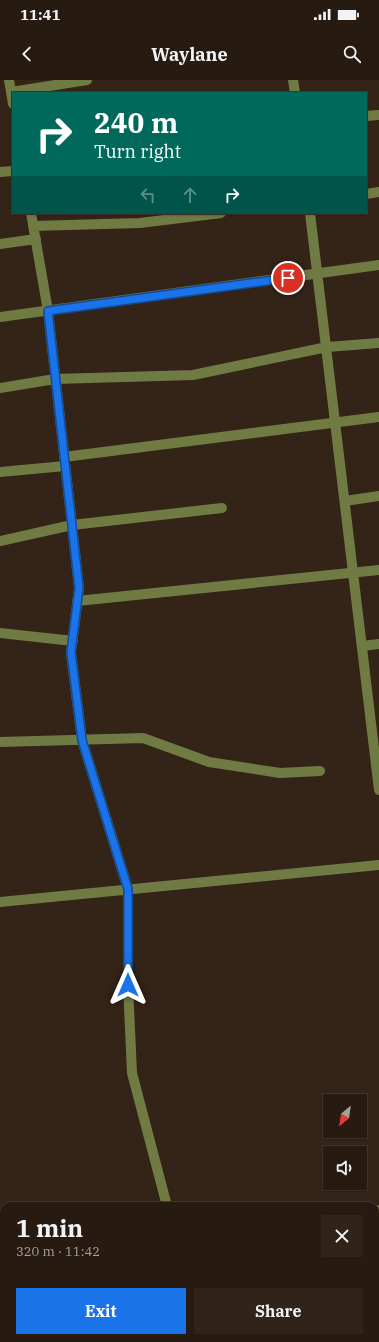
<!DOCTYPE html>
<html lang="en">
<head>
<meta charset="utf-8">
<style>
	:root { --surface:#271a11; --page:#2f231a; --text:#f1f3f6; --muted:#a4a19f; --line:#433831; --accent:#1a73e8 }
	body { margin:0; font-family:"IBM Plex Serif",serif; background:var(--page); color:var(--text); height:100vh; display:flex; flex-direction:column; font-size:15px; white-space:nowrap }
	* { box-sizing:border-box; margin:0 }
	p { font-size:13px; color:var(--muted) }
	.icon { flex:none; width:22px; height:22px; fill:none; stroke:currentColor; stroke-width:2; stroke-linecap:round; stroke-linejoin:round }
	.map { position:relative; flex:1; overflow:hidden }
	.panel { position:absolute; left:0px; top:1122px; width:379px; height:140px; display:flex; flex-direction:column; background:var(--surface); border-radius:12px 12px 0 0; box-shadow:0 1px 3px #0004,0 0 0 1px var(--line) }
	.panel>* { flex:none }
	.top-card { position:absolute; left:12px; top:12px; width:355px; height:122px; border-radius:0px; box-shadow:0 1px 3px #0004,0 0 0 1px var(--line); background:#00695c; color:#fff; overflow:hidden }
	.needle { width:26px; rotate:209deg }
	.fabs { position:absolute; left:323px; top:1014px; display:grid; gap:8px }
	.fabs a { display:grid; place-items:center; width:44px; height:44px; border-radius:0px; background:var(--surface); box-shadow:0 1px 3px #0004,0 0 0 1px var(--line); font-size:20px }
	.pin { position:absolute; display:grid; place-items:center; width:34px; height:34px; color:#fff; margin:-17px; border:2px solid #fff; border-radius:50%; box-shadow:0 1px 4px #0007 }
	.me { position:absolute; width:44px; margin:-22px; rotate:0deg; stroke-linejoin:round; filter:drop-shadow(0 0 3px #0008) }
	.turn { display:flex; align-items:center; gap:14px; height:84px; padding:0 16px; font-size:18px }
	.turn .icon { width:52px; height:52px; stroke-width:2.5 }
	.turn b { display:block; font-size:28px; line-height:34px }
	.lanes { display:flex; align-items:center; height:38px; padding:0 16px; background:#0003; justify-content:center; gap:20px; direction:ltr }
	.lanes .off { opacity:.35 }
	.round { display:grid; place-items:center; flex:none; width:42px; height:42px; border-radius:0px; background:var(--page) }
	.overview { display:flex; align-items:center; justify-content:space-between; height:68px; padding:0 16px }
	h1 { font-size:24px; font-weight:700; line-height:30px }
	.cta { display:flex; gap:8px; margin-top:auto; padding:8px 16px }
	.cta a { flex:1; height:46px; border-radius:0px; background:var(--accent); color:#fff; font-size:16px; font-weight:700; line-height:46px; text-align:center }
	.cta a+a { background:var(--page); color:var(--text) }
	.status { display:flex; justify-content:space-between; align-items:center; height:28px; padding:0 20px; background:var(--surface); direction:ltr }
	.status svg { height:11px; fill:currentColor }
	header { display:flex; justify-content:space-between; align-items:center; height:52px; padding:0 16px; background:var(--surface); font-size:18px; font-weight:700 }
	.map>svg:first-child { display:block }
</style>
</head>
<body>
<div class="status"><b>11:41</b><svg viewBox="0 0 49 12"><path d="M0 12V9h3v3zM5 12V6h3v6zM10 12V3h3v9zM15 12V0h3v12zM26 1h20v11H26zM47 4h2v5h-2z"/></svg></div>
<header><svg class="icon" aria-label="back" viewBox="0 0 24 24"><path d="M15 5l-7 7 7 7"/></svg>Waylane<svg class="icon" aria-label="search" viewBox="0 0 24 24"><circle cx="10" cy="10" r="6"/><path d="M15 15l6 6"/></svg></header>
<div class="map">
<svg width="379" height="1262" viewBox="0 0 379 1262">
	<rect width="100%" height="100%" fill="#342317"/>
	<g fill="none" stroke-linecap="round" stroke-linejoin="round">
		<path stroke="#707b44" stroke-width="10" d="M9,0L13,24
			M293,0L295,13
			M11,12L87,0
			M366,36L379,35
			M0,92L13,91
			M366,114L379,112
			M31,133L48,231L79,508L71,573L82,660L128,809V905L132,993L167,1126
			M310,133L379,710
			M33,146L140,143L221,133
			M0,164L36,159
			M0,237L379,185
			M0,308L55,299L193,295L327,267L379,263
			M64,377L379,337
			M0,392L65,386
			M345,421L379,416
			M0,461L72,445L222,428
			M77,521L379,490
			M0,553L73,561
			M362,566L379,564
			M0,662L143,658L209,682L280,693L320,691
			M0,822L379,785
			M375,1131L379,1130
			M0,1139H4
			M204,1258L205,1262
			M20,1262V1258"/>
	</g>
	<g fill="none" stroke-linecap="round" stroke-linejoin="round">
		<g stroke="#114b97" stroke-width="10">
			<path id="route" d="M128,905V809L82,660L71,572L79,508L48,231L288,198"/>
		</g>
		<use href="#route" stroke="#1a73e8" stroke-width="7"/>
	</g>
</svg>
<div class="fabs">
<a><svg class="needle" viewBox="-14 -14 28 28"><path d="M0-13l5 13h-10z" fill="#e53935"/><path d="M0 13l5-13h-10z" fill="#a4a19f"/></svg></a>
<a><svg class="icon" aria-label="sound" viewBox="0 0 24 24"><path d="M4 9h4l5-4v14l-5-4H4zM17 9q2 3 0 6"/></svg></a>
</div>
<div class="pin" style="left:288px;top:198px;background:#d93025"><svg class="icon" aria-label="arrive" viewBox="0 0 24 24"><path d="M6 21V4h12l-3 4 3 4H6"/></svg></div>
<svg class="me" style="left:128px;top:905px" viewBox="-20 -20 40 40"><path d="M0-17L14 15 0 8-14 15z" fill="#1a73e8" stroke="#fff" stroke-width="4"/></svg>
<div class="top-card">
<div class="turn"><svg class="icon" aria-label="right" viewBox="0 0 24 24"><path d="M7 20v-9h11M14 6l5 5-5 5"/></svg><div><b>240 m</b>Turn right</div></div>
<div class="lanes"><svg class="icon off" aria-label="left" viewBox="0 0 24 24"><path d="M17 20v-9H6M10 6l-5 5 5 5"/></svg><svg class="icon off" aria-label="ahead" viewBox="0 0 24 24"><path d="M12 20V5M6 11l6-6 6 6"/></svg><svg class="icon" aria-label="right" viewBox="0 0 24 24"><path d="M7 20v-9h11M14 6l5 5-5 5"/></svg></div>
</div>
<section class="panel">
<div class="overview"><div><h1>1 min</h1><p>320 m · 11:42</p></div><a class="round"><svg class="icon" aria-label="close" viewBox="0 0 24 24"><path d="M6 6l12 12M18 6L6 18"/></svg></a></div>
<div class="cta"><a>Exit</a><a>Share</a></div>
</section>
</div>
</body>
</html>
